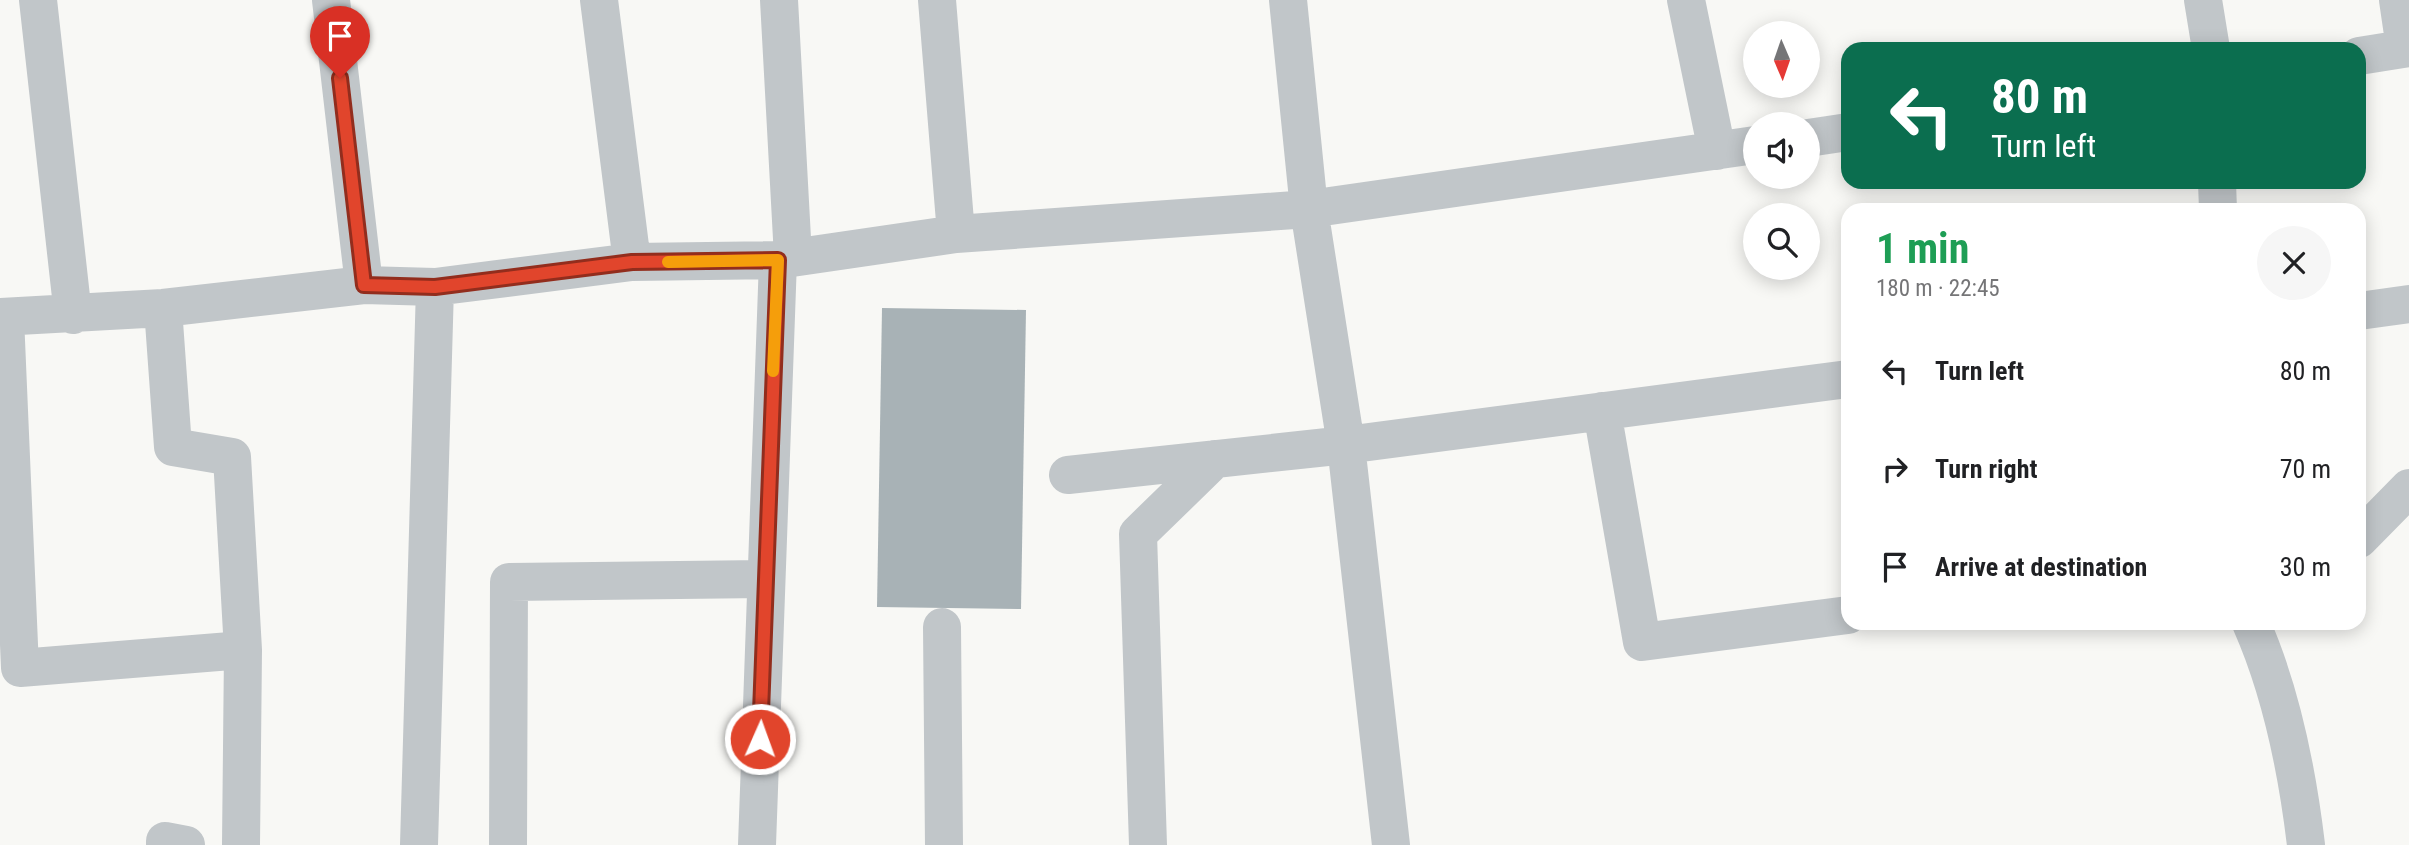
<!DOCTYPE html>
<html lang="en">
<head>
<meta charset="utf-8">
<style>
	:root { --surface:#fff; --page:#f6f6f6; --text:#202124; --muted:#757577 }
	body { margin:0; font-family:"Roboto Condensed",sans-serif; background:var(--page); color:var(--text); height:100vh; display:flex; flex-direction:column; font-size:26px; white-space:nowrap }
	* { box-sizing:border-box; margin:0 }
	p { font-size:23px; color:var(--muted) }
	.icon { flex:none; width:38px; height:38px; fill:none; stroke:currentColor; stroke-width:2; stroke-linecap:round; stroke-linejoin:round }
	.map { position:relative; flex:1; overflow:hidden }
	.sheet { position:absolute; left:1841px; top:203px; width:525px; height:427px; display:flex; flex-direction:column; background:var(--surface); border-radius:21px; box-shadow:0 4px 18px #0003 }
	.sheet>* { flex:none }
	.top-card { position:absolute; left:1841px; top:42px; width:525px; height:147px; border-radius:21px; box-shadow:0 4px 18px #0003; background:#0b6e4f; color:#fff; overflow:hidden }
	.needle { width:46px; rotate:178deg }
	.tools { position:absolute; left:1743px; top:21px; display:grid; gap:14px }
	.tools a { display:grid; place-items:center; width:77px; height:77px; border-radius:50%; background:var(--surface); box-shadow:0 4px 18px #0003; font-size:35px }
	.pin { position:absolute; display:grid; place-items:center; width:60px; height:60px; color:#fff; margin:-72px -30px; border-radius:50% 50% 50% 0; rotate:-45deg; box-shadow:0 0 7px #0007 }
	.pin .icon { rotate:45deg }
	.me { position:absolute; width:77px; margin:-38px; rotate:2deg; stroke-linejoin:round; filter:drop-shadow(0 0 5px #0008) }
	.turn { display:flex; align-items:center; gap:24px; height:147px; padding:0 35px; font-size:32px }
	.turn .icon { width:91px; height:91px; stroke-width:2.5 }
	.turn b { display:block; font-size:49px; line-height:60px }
	.round { display:grid; place-items:center; flex:none; width:74px; height:74px; border-radius:37px; background:var(--page) }
	.overview { display:flex; align-items:center; justify-content:space-between; height:119px; padding:0 35px }
	h1 { font-size:42px; font-weight:700; line-height:52px; color:#1e9e55 }
	ul { padding:0; list-style:none }
	li { display:flex; align-items:center; gap:21px; height:98px; padding:0 35px }
	li div { flex:1 }
	li b { display:block; font-size:26px }
	li em { font-style:normal }
	.map>svg:first-child { display:block }
</style>
</head>
<body>
<div class="map">
<svg width="2409" height="845" viewBox="0 0 2409 845">
	<rect width="100%" height="100%" fill="#f8f8f5"/>
	<path fill="#a8b2b6" d="M882,308L1026,310L1021,609L877,607Z"/>
	<g fill="none" stroke-linecap="round" stroke-linejoin="round">
		<path stroke="#c1c6c9" stroke-width="38" d="M38,0L73,315
			M331,0L364,285
			M599,0L632,262
			M779,0L793,257
			M937,0L956,234
			M1288,0L1309,209L1346,445L1391,845
			M1686,0L1717,151
			M2203,0L2211,49
			M2398,0L2405,48
			M2359,56L2409,48
			M1808,138L1848,132
			M2217,182L2218,210
			M163,308L173,447L232,457L243,650
			M2359,311L2409,304
			M0,317L163,308L364,285L435,287L632,262L778,260L956,234L1309,209L1755,145
			M5,317L20,668L243,650L241,845
			M1602,411L1642,642L1848,615
			M1068,475L1346,445L1848,379
			M2359,539L2409,488
			M2251,623C2282,693 2297,769 2306,845
			M942,627L944,845
			M165,845V841L186,845
			M419,845L435,287
			M508,845L509,582L764,579
			M757,845L778,260
			M1148,845L1138,534L1215,459"/>
	</g>
	<g fill="none" stroke-linecap="round" stroke-linejoin="round">
		<g stroke="#922d1d" stroke-width="18">
			<path id="route" d="M340,78L364,285L435,287L632,262L778,260L760,739"/>
		</g>
		<use href="#route" stroke="#e1452c" stroke-width="12"/>
		<path stroke="#f59e0b" stroke-width="12" d="M668,262L778,260L773,371"/>
	</g>
</svg>
<div class="tools">
<a><svg class="needle" viewBox="-14 -14 28 28"><path d="M0-13l5 13h-10z" fill="#e53935"/><path d="M0 13l5-13h-10z" fill="#757577"/></svg></a>
<a><svg class="icon" aria-label="sound" viewBox="0 0 24 24"><path d="M4 9h4l5-4v14l-5-4H4zM17 9q2 3 0 6"/></svg></a>
<a><svg class="icon" aria-label="search" viewBox="0 0 24 24"><circle cx="10" cy="10" r="6"/><path d="M15 15l6 6"/></svg></a>
</div>
<div class="pin" style="left:340px;top:78px;background:#d93025"><svg class="icon" aria-label="arrive" viewBox="0 0 24 24"><path d="M6 21V4h12l-3 4 3 4H6"/></svg></div>
<svg class="me" style="left:760px;top:739px" viewBox="-20 -20 40 40"><circle r="17" fill="#e1452c" stroke="#fff" stroke-width="3"/><path d="M0-11L8 9 0 5-8 9z" fill="#fff"/></svg>
<div class="top-card">
<div class="turn"><svg class="icon" aria-label="left" viewBox="0 0 24 24"><path d="M17 20v-9H6M10 6l-5 5 5 5"/></svg><div><b>80 m</b>Turn left</div></div>
</div>
<section class="sheet">
<div class="overview"><div><h1>1 min</h1><p>180 m · 22:45</p></div><a class="round"><svg class="icon" aria-label="close" viewBox="0 0 24 24"><path d="M6 6l12 12M18 6L6 18"/></svg></a></div>
<ul>
<li><svg class="icon" aria-label="left" viewBox="0 0 24 24"><path d="M17 20v-9H6M10 6l-5 5 5 5"/></svg><div><b>Turn left</b></div><em>80 m</em></li>
<li><svg class="icon" aria-label="right" viewBox="0 0 24 24"><path d="M7 20v-9h11M14 6l5 5-5 5"/></svg><div><b>Turn right</b></div><em>70 m</em></li>
<li><svg class="icon" aria-label="arrive" viewBox="0 0 24 24"><path d="M6 21V4h12l-3 4 3 4H6"/></svg><div><b>Arrive at destination</b></div><em>30 m</em></li>
</ul>
</section>
</div>
</body>
</html>
